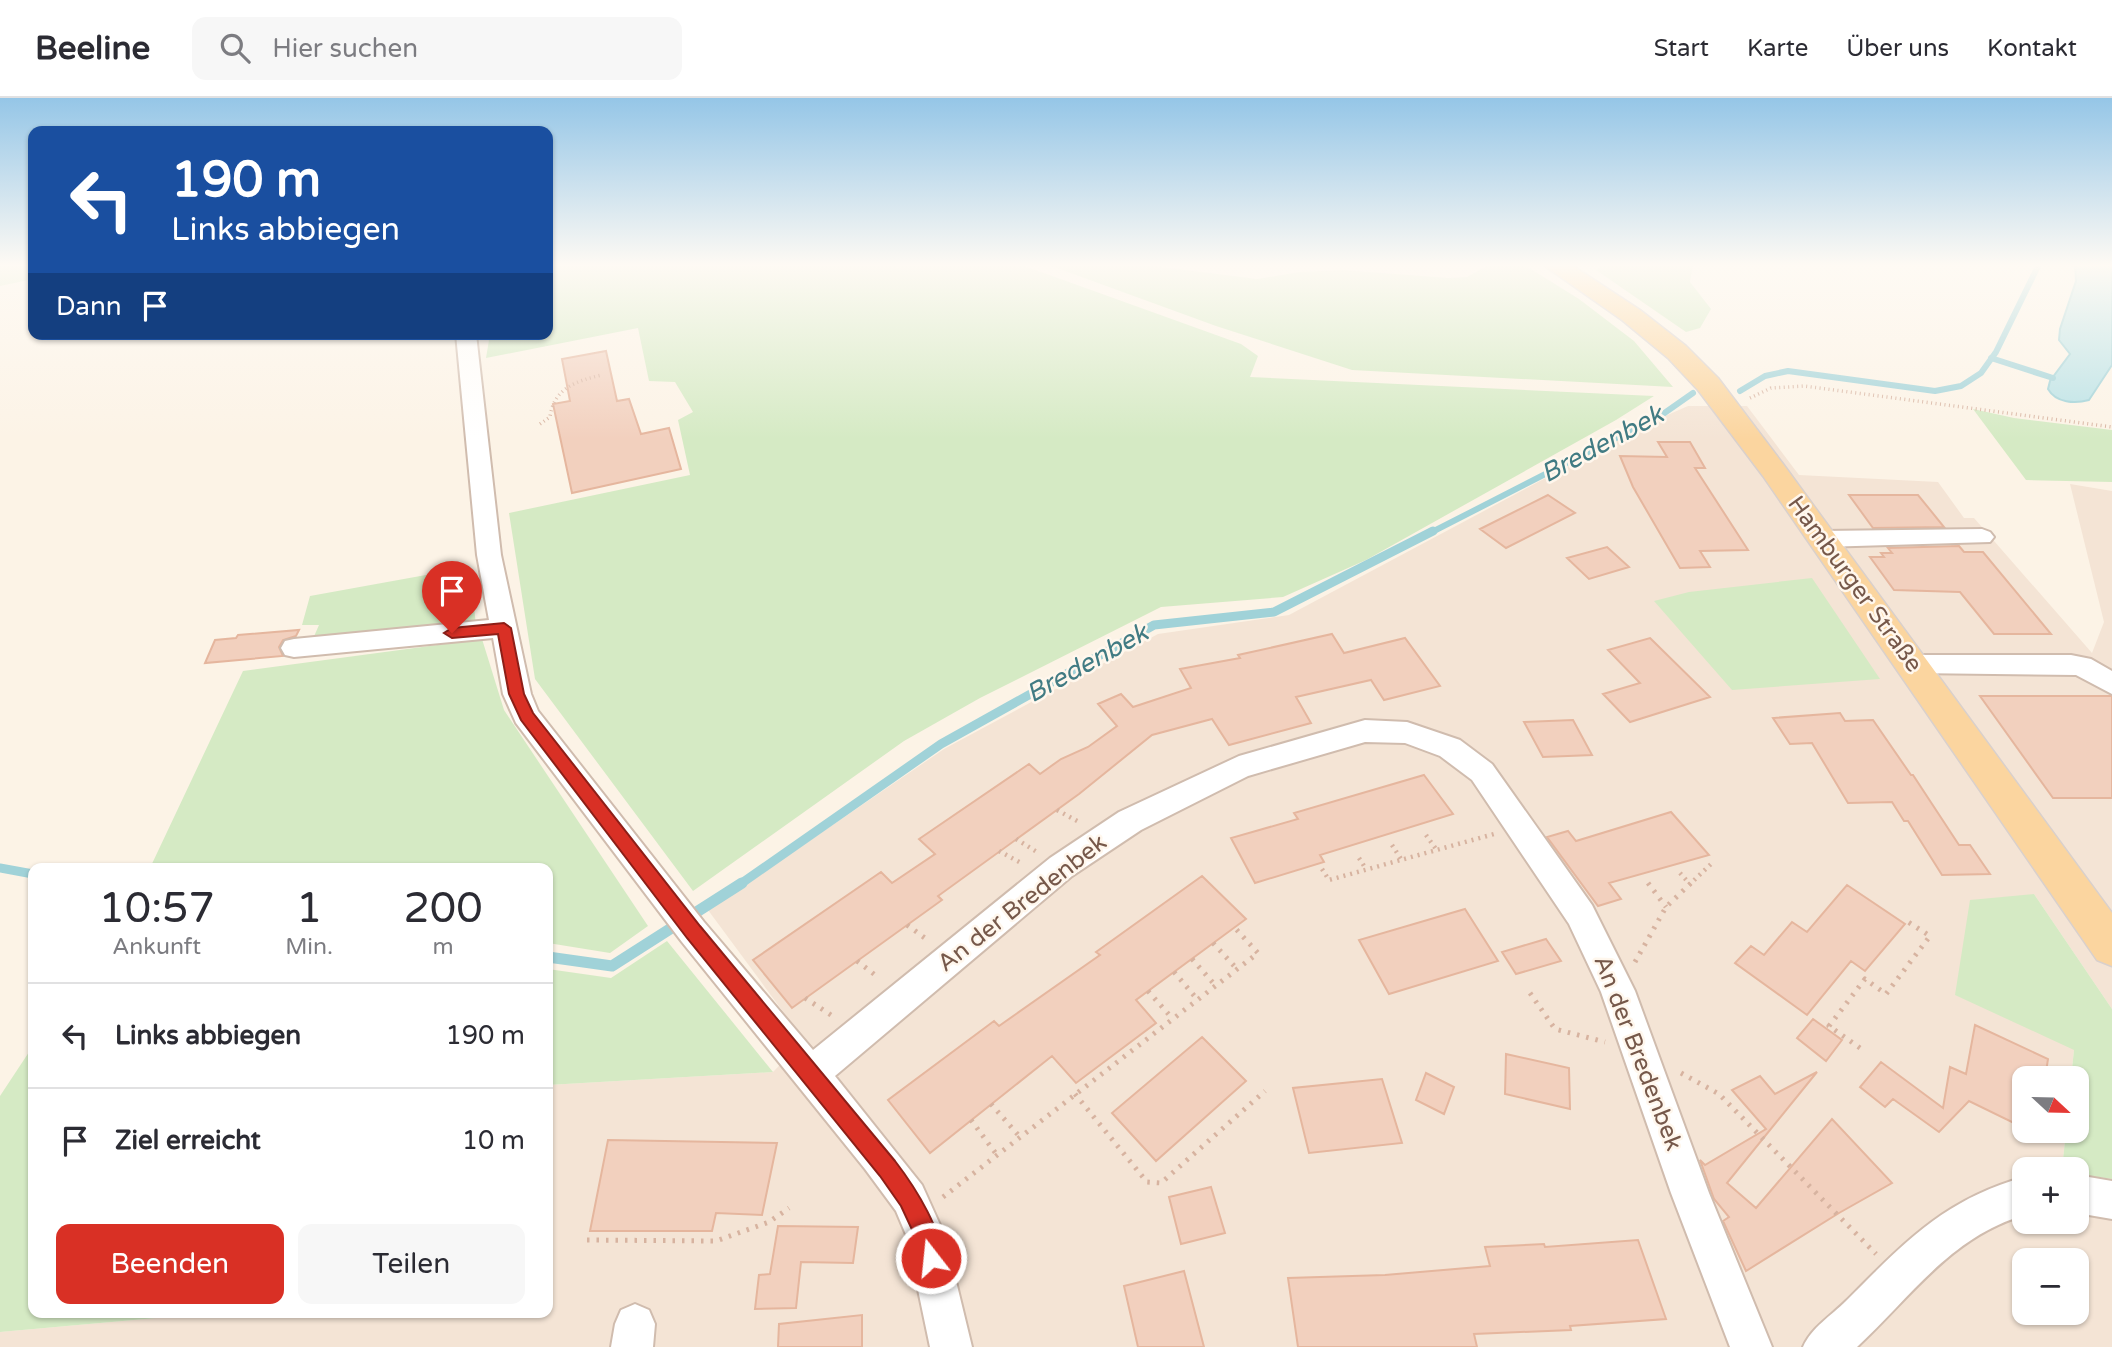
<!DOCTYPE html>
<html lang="de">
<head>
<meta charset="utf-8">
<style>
	:root { --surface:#fff; --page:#f7f7f7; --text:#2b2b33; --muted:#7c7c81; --line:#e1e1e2; --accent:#d93025 }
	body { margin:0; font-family:"Varela Round",sans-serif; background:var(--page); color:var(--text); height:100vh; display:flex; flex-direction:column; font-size:26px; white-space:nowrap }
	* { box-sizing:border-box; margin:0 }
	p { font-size:23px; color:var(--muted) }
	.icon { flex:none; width:38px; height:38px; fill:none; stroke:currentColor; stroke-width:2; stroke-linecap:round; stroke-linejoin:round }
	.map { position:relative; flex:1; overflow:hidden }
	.drawer { position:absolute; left:28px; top:765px; width:525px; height:455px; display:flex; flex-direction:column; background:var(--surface); border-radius:14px; box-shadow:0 2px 5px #0004 }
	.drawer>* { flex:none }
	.banner { position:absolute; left:28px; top:28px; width:525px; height:214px; border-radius:14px; box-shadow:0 2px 5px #0004; background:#1a4fa0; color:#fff; overflow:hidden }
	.needle { width:46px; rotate:112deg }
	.buttons { position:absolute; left:2012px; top:968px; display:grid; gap:14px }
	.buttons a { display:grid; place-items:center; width:77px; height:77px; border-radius:14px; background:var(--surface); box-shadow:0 2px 5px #0004; font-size:35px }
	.pin { position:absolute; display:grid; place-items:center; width:60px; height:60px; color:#fff; margin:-72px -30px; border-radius:50% 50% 50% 0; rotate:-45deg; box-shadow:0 0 7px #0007 }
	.pin .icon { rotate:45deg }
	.me { position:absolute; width:77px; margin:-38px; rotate:344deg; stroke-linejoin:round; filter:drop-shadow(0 0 5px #0008) }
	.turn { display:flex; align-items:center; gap:24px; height:147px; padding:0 28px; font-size:32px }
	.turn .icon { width:91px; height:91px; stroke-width:2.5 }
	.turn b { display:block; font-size:49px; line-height:60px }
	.then { display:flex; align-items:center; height:66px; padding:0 28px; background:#0003; gap:14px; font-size:26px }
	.eta { display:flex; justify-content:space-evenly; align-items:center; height:119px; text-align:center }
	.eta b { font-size:42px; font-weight:600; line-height:49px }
	.cta { display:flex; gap:14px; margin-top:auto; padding:14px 28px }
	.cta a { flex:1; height:80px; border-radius:14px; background:var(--accent); color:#fff; font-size:28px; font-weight:600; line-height:80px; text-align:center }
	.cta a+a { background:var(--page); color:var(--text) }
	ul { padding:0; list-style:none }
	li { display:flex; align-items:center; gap:21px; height:105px; padding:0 28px; border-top:2px solid var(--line) }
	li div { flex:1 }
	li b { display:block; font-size:26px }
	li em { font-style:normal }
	header { display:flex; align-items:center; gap:42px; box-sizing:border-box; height:98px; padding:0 35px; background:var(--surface); border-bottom:2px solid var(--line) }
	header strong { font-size:33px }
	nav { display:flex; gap:38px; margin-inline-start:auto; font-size:24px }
	.search { width:490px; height:63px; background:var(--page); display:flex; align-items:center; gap:18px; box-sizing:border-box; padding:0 24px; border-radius:14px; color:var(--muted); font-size:26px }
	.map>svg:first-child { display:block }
</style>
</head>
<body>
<header>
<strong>Beeline</strong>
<div class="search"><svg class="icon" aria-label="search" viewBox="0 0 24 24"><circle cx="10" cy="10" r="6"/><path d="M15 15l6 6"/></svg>Hier suchen</div>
<nav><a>Start</a><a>Karte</a><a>Über uns</a><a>Kontakt</a></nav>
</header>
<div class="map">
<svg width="2112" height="1249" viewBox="0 0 2112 1249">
	<rect width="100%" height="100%" fill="#fcf3e6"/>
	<path fill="#f4e4d5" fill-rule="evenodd" d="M1688,308H1747L1799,377L1938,384L1964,420H1974L2092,555L2104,524L2070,386L2112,393V911L2034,796L2074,952L2071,980H2025V1032L2066,1033L2062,1071H2025V1124H2077V1076L2112,1081V1249H0V1234L212,1215L548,1214V987L773,974L804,942L708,812L944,651L1158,536L1289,517L1647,326ZM2025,1162H2077V1214H2025Z"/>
	<path fill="#d5eac4" d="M0,166H33V181L0,188Z
		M548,166H897V170L905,166H1019L1241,246L1258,258L1250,279L1654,298L1616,322L1366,462L1283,499L1161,509L980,600L904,643L693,793L535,581L509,415L690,377L678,322L693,314L675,284L649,283L638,230L486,260L490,236H548Z
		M1046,166H1138L1257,181L1300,174L1343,172L1448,180L1467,179L1490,166H1523L1579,201L1634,243L1673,289L1352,272L1216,228Z
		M1605,166H1693L1690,184L1711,211L1700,230L1686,234L1596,172Z
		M1973,311L2014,320L2112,332V384L2026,382Z
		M470,469L476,528L312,543L319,527H302L310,498Z
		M1812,480L1880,581L1732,592L1654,503L1689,494Z
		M482,541L504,612L648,828L610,855L548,845V770H150L243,573Z
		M2034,796L2112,911V1081L2077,1076V1071H2062L2066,1033L2077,1032V980H2071L2074,952L1955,897L1970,802Z
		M667,843L773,974L548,987V871L611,880Z
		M33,948V1214L212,1215L0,1234V998Z"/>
	<path fill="#bae2e6" stroke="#a0d2d8" stroke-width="2" d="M2075,166H2112V267L2089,302C2075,306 2056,305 2048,291L2050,283L2070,256L2059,242L2060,231L2076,183Z"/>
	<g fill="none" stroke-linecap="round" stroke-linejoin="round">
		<path stroke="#a0d2d8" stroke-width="6" d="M1991,260L2053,280
			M1740,293L1765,278L1788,273L1935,293L1961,288L1981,275L1996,254L2039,166
			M1430,435L1663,316L1693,295"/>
		<path stroke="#a0d2d8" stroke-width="9" d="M0,770L33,776
			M739,787L941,646L1154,527L1274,514L1433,433"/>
		<path stroke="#a0d2d8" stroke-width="11" d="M548,859L612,868L742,785"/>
	</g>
	<path fill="#f2d0be" stroke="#e5b69e" stroke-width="2" d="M606,253L617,303L629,301L641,336L669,330L681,371L572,395L553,306L570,303L562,261Z
		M1658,344H1690L1705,370H1695L1748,452L1700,453L1710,469L1680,470L1633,389L1620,358L1667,359Z
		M1548,397L1575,415L1506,450L1480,431Z
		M1849,397H1918L1944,429L1873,430Z
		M1959,448L1964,454H1983L2051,536H1994L1960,494L1894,492L1870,459H1884L1881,455H1892L1888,450Z
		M1607,449L1629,469L1589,481L1567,460Z
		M299,532L296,538L283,542L279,549L283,558L205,565L215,542L236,540L238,537Z
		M1332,536L1344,555L1405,540L1440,588L1384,602L1371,582L1296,599L1311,625L1229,647L1212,621L1152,637L1079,696L938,798L942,802L792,910L753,862L881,774L892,785L935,756L919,741L1029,666L1040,676L1061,661L1088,649L1117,628L1098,606L1121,596L1133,609L1191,590L1180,571L1240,560L1238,557Z
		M1650,540L1710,599L1630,624L1603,596L1640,585L1608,552Z
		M1980,598H2112V700H2053Z
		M1840,615L1845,623L1873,622L1911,677H1913L1959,747H1970L1990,776L1942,777L1908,723H1904L1892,704L1848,705L1812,645L1790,646L1773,620Z
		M1573,622L1592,657L1543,659L1524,624Z
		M1424,677L1453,716L1320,757L1324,764L1255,785L1231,740L1298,721L1294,715Z
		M1671,714L1709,757L1609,785L1621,801L1598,808L1547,739L1568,733L1576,743Z
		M1202,778L1246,821L1136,902L1156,925L1076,985L1052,958L930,1055L888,1002L994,923L999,928L1100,857L1096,854Z
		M1847,787L1905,826L1865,873L1851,863L1807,917L1735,865L1751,848L1764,857L1792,824L1807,834Z
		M1465,811L1498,863L1389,896L1359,842Z
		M1546,841L1561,863L1516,876L1502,854Z
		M1813,921L1842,942L1826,963L1797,940Z
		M1975,927L2048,961L2045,980H2025L2020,1028L1969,1003L1939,1034L1893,1001L1885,1009L1860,989L1881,964L1943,1010L1950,969L1966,976Z
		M1202,939L1246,983L1156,1063L1112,1015Z
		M1506,956L1569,970L1570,1011L1505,996Z
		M1817,974L1727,1085L1756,1110L1832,1021L1892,1085L1839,1115L1746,1173L1723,1123L1729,1119L1714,1101L1700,1062L1705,1067L1766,1031L1732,992L1760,978L1775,996Z
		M1426,975L1454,989L1444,1016L1416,1002Z
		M1382,981L1402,1045L1309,1055L1293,990Z
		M608,1042L777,1045L762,1117L716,1115L712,1133H590Z
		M1211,1089L1225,1135L1181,1146L1169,1099Z
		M778,1128L858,1129L853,1165L801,1164L796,1210L755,1211L759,1177L770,1176Z
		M1638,1142L1666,1221L1570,1228L1571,1232L1474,1236L1477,1249H1298L1288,1180L1385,1177L1490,1168L1485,1149L1544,1146L1545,1149Z
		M1184,1173L1204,1249H1138L1124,1188Z
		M862,1217V1249H778L779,1226Z"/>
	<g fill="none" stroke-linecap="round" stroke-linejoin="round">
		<g stroke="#d0bcae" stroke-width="4">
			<path id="minor" d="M456,236H476L501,457L531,596L538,613L704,824L813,952L1050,760L1119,714L1239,658L1365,622L1407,624L1460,642L1492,666L1592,807L1635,893L1709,1095L1772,1249H1730L1671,1095L1601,894L1569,826L1472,682L1440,658L1405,645L1365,644L1248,678L1141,732L1072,778L835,978L922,1087L945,1138L972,1249H930L907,1139L896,1113L865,1071L682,844L516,625L503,596L493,540L294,559L285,557L281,550L285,543L294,541L489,522L477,457Z
				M1982,431L1990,434L1994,439L1990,444L1822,449L1813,446L1810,441L1813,436L1822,433Z
				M1912,557H2071L2091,561L2112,573V596L2076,577L1912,575L1903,573L1899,566L1903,559Z
				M2077,1077L2112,1083V1121L2077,1115Z
				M2025,1079V1117C1951,1138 1910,1200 1857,1249H1803C1812,1229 1831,1218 1846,1203C1903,1146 1944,1101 2025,1079Z
				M635,1206L649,1212L655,1226L653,1249H611L615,1226L621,1212Z"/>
		</g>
		<g stroke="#d9d0cc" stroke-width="3">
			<path id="major" d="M1542,166H1570L1640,212L1686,248L1718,280L1783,366L2112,815V868L2097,862L1763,378L1698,292L1668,260L1622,222Z"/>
		</g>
		<path stroke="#d7b3a0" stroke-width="3.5" stroke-dasharray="1 3.5" stroke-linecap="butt" d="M1750,300L1771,290L1804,288L2112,329
			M540,326L550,319C554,290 576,283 602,277"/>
		<path stroke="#d7b3a0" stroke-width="4.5" stroke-dasharray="2 5" stroke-linecap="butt" d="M1057,712L1079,724
			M1426,737L1436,751
			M1016,741L1037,754
			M1392,747L1401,761
			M999,753L1023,766
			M1359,760L1366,771
			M1322,771L1329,782L1494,736
			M1680,775L1689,785
			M1689,787L1711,766"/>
		<path stroke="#d7b3a0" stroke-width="5" stroke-dasharray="2.5 7" stroke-linecap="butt" d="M1648,785L1666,809
			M907,827L929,843
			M1213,845L1237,871
			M1192,861L1215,887
			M857,863L879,880
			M1635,864L1666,809L1691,785
			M1174,874L1197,901
			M1148,893L1172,920
			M1530,895L1555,931L1605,944
			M805,900L834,919
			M1860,950L1829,928L1865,881L1886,896L1930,838L1905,822
			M1681,975L1719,996L1876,1156
			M1075,996L1147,1084L1161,1085L1265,993
			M991,1006L1020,1039
			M971,1022L997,1057
			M943,1099L1258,855L1234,829
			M587,1142L716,1143L769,1124L789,1110"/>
		<use href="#minor" fill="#fff" fill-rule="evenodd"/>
		<use href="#major" fill="#fbd59f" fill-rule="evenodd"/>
	</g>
	<linearGradient id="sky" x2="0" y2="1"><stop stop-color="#95c6e7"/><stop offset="0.49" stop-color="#fefaf4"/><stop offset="1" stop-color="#fefaf4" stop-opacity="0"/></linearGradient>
	<rect width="2112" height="341" fill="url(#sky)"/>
	<path fill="#d93025" stroke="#8d1f18" stroke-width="2" d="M504,525L511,530L524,596L533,615L700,828L895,1063C912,1085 950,1141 939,1168L931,1171L923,1168L915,1138L901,1108L880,1078L687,840L521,622L509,596L498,536L452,540L444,535L452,530Z"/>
	<g text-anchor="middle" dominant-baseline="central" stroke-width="5" stroke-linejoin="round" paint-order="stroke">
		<g font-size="24" fill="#76584a" stroke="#fff7ed">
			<text transform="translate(1855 486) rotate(54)">Hamburger Straße</text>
			<text transform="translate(1022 805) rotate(-38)">An der Bredenbek</text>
			<text transform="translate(1638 955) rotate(69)">An der Bredenbek</text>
		</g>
		<g font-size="26" font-style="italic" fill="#417b83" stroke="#fff7ed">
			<text transform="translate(1602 346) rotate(-28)">Bredenbek</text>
			<text transform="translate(1087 565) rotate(-29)">Bredenbek</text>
		</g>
	</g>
</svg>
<div class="buttons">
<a><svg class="needle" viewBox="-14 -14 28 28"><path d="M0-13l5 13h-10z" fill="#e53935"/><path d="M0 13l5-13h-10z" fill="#7c7c81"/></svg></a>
<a>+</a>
<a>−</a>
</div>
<div class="pin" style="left:452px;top:535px;background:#d93025"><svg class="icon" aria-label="arrive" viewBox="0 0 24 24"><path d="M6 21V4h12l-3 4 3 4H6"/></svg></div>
<svg class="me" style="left:931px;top:1160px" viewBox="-20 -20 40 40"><circle r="17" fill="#d93025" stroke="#fff" stroke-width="3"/><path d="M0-11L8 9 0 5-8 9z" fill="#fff"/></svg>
<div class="banner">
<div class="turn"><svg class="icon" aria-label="left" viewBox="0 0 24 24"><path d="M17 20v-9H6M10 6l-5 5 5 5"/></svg><div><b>190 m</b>Links abbiegen</div></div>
<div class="then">Dann<svg class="icon" aria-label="arrive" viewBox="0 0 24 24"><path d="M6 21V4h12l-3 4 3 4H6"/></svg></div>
</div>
<section class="drawer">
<div class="eta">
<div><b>10:57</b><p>Ankunft</p></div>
<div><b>1</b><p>Min.</p></div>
<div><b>200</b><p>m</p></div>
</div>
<ul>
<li><svg class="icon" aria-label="left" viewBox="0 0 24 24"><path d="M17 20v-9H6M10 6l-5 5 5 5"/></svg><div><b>Links abbiegen</b></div><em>190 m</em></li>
<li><svg class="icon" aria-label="arrive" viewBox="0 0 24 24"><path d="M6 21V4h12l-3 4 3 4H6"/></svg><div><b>Ziel erreicht</b></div><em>10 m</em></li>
</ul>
<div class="cta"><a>Beenden</a><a>Teilen</a></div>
</section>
</div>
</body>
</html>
